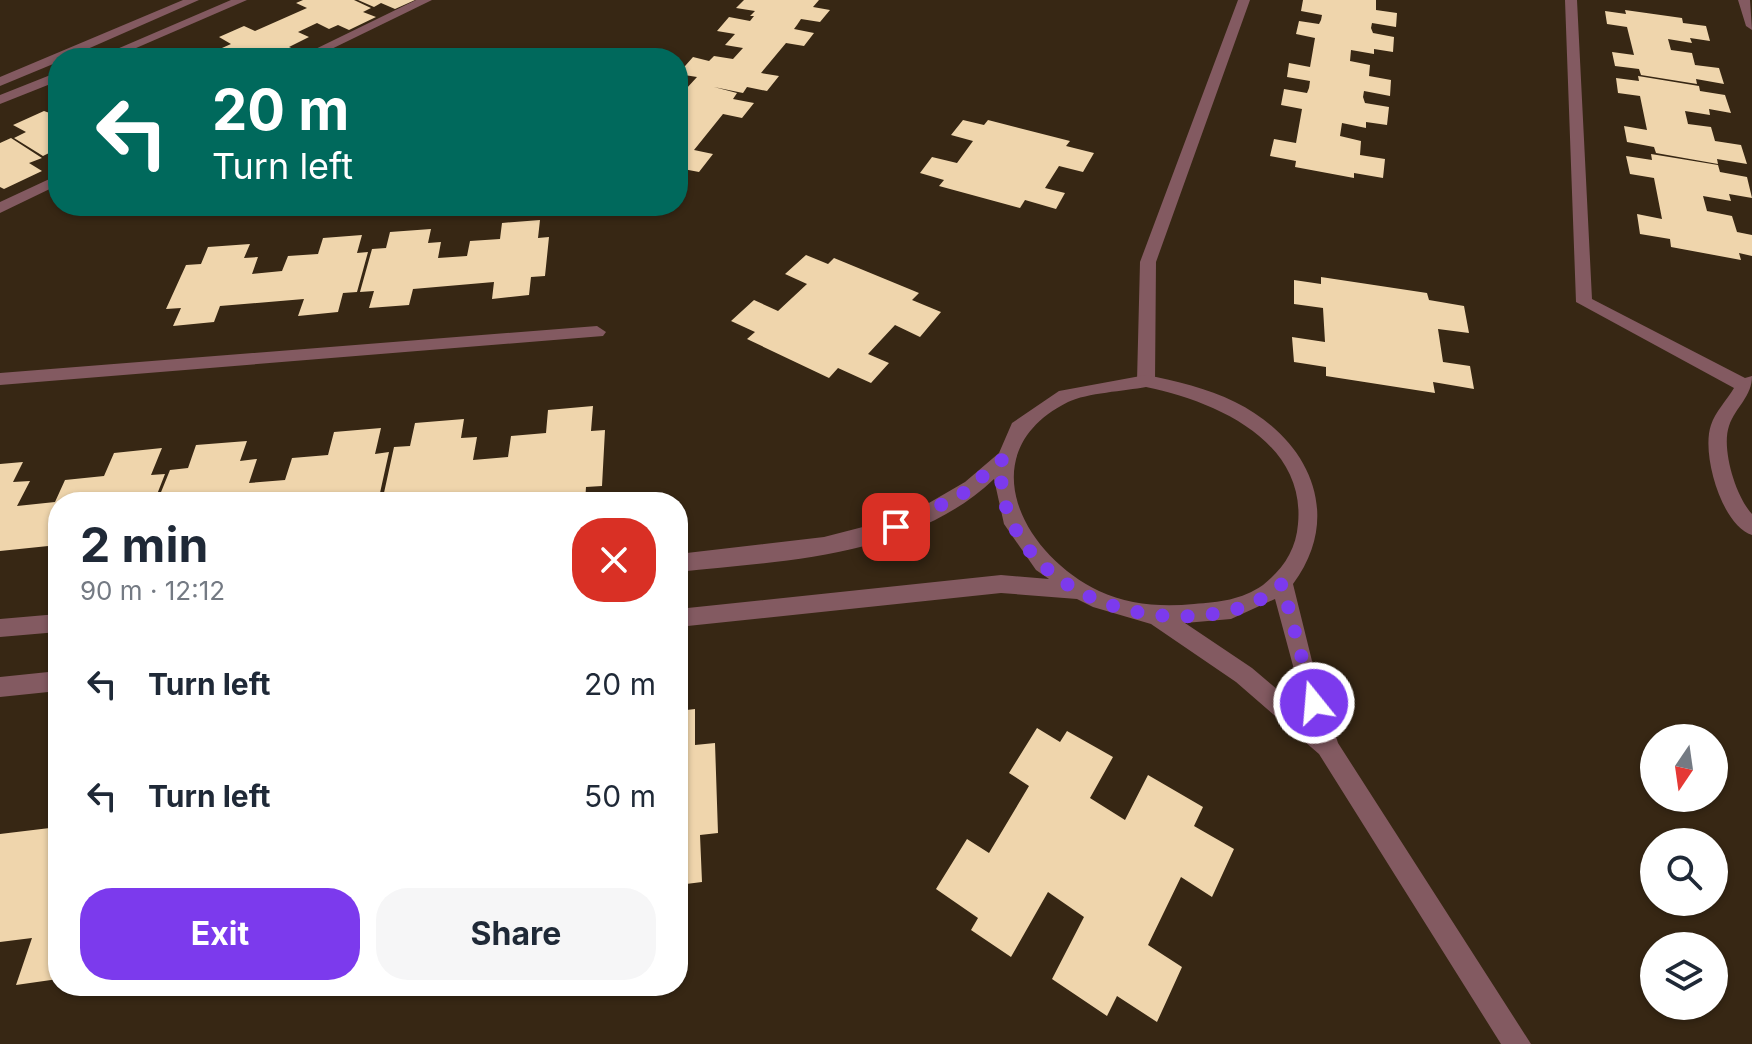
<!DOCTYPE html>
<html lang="en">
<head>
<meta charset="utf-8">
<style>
	:root { --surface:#fff; --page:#f6f6f7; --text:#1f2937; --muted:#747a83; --accent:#7c3aed }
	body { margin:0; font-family:Inter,sans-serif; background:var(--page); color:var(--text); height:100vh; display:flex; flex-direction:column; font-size:30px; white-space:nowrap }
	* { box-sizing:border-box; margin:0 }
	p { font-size:26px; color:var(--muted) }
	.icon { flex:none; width:44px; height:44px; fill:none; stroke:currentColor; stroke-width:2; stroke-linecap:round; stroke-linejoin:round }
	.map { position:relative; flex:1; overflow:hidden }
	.details { position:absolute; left:48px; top:492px; width:640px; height:504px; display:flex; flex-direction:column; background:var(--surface); border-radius:32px; box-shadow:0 2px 6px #0004 }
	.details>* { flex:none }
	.hud { position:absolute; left:48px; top:48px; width:640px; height:168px; border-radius:32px; box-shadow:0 2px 6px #0004; background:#00695c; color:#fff; overflow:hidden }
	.needle { width:52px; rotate:193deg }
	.fabs { position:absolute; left:1640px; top:724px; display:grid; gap:16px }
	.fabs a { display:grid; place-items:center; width:88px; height:88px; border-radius:50%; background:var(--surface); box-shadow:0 2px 6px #0004; font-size:40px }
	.pin { position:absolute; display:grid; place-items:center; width:68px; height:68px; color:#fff; margin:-34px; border-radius:16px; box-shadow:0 4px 12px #0006 }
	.me { position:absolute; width:88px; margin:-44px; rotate:343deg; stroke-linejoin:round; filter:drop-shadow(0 0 6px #0008) }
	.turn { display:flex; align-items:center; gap:28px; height:168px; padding:0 32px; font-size:36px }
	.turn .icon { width:104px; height:104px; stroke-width:2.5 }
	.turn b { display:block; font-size:56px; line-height:68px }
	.round { display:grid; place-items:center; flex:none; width:84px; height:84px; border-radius:32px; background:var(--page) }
	.summary { display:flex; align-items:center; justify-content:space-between; height:136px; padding:0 32px }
	h1 { font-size:48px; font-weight:700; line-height:60px }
	.action { display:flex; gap:16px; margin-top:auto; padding:16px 32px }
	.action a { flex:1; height:92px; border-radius:32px; background:var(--accent); color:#fff; font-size:32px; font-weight:700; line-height:92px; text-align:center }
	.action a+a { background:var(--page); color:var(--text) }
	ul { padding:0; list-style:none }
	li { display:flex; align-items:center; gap:24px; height:112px; padding:0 32px }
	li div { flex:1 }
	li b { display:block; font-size:30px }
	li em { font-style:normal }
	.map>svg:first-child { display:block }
</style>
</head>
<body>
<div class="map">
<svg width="1752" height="1044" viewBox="0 0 1752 1044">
	<rect width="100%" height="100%" fill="#372714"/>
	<path fill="#efd5ac" d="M303,0H354L371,8L363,12L376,17L349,30L338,25L329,29L317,23L298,32L309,37L289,47L302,53L290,58H243L222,48L231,44L219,37L244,26L255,31L307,8L296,3Z
		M358,0H415L395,9L381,3L374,7Z
		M744,0H819L813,7L830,10L820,22L801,19L797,25L794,29L814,33L804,46L786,43L761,73L779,76L767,91L747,87L743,93L714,87L737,93L733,99L754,103L742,118L723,114L694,150L713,154L699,172L678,168V87L686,89L697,77L678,74L693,57L709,61L714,56L733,59L743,48L725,45L735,34L717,31L729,17L750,21L754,16H750L755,11L736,8Z
		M1303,0H1376V10L1397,13L1396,27L1372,23L1371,28L1373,33L1394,37L1393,52L1374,49V54L1351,50L1350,61L1370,65L1369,76L1391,80L1390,96L1364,91L1363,97L1365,103L1389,107L1387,125L1366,122V128L1342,123L1340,136L1361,141L1360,155L1385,159L1383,178L1354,173V178L1295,167L1296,161L1270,156L1274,139L1296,143L1302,109L1281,105L1284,89L1307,93L1309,88L1310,81L1287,77L1289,63L1310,67L1315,38L1296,34L1299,21L1319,24L1321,20L1322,15L1301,11Z
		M1625,10L1682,18L1683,23L1706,26L1710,41L1690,38L1692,43L1668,39L1671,50L1692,53L1695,65L1719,68L1724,84L1696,79L1697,84L1641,75L1639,69L1615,66L1612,52L1634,55L1627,27L1607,24L1605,11L1626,14Z
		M1638,76L1699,86L1700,91L1725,95L1731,113L1709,109L1710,115L1685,111L1688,124L1711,127L1715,141L1741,145L1747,164L1717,159L1718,164L1656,153L1654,147L1627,142L1624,126L1647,130L1640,96L1618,93L1616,78L1639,81Z
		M44,111L58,116V154L53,151L43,156L14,138L26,132L13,125Z
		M963,120L984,125L988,120L1070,141L1066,146L1094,153L1083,172L1059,166L1045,188L1065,193L1056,209L1025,200L1020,208L939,186L944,180L920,173L932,157L957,163L973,141L951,135Z
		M11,138L42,158L29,163L42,171L4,189L0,187V143Z
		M1651,154L1718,165L1720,172L1747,177L1752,198L1729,194L1731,201L1703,196L1707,211L1732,216L1737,232L1752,235V256L1739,253L1741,260L1671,247L1670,239L1640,234L1637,214L1662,219L1654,178L1630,174L1626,156L1652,160Z
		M540,220L538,238L549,237L545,276L531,277L529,295L492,299L494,282L413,289L409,305L369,308L374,291L360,292L372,249L386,248L390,232L431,229L428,243L441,242L438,258L467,256L470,241L500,239L502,223Z
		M362,235L357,253L368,252L357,292L343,293L338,312L298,316L304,299L220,306L214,322L173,326L181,308L166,309L186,265L201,264L208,247L250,244L244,258L258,257L252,274L282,271L288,256L318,254L323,238Z
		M806,255L828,264L834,258L919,293L912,300L941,312L920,337L895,325L868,354L889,363L871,383L838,368L829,378L747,339L755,332L731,321L754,300L778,311L807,284L785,274Z
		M1321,277L1427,293L1429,300L1464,306L1469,333L1438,329L1443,362L1470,366L1474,389L1433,382L1435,393L1326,376V367L1294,362L1292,337L1325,342L1323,308L1294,304V280L1321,284Z
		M593,406L591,431L605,430L602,486L586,487L585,502H541V495L470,502H382L394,447L410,446L415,423L464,419L461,438L477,437L473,460L508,457L511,436L546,433L548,410Z
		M381,428L375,454L389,452L378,502H157L170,470L188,468L196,445L247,441L240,461L257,459L249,483L285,480L292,458L328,455L334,432Z
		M162,448L151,475L165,474L154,502H58V545L0,551V464L23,462L13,482L30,481L17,506L55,502L65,480L104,476L114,453Z
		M695,709V745L715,743L718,833L700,835L702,882L678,885V711Z
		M1037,728L1060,742L1067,731L1113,757L1090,798L1125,820L1148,775L1203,807L1194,826L1234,849L1212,897L1181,877L1148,945L1182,967L1157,1022L1117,996L1107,1016L1052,979L1084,917L1048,892L1011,957L971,930L978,918L936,889L967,839L989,853L1029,786L1009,773Z
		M58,827V979L16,985L32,938L0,942V834Z"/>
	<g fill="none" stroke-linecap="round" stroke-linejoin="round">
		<path fill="#835a61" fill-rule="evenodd" d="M416,0H432L313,58H297Z
			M1238,0H1250L1156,262L1155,381L1146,387L1137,381L1140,262Z
			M1565,0H1577L1592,299L1745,378L1752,376C1752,397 1736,406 1729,426C1721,449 1736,497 1752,514V535C1721,525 1701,453 1711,425C1715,412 1727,400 1734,388L1576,302Z
			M1738,0H1750L1752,30L1746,26Z
			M58,175V185L0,213V202Z
			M597,326L606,332L603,336L0,385V373Z"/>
		<path fill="#835a61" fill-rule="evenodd" d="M183,0H199L67,58H58V62L0,86V77Z
			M231,0H247L113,58H96Z
			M58,72V81L0,104V95Z
			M1146,375C1176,381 1207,388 1235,402C1308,438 1345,514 1293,584L1312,661L1338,743L1531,1044H1501L1319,754L1236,682L1151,624L1093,607L1077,599L1001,593L678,627V609L1001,575L1049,579L1036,570L1004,524L994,479C912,557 783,561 678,572V554L824,537L890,520L922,507L965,482L999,453L1012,423L1059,391ZM1146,387C1214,401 1306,440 1298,524C1296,550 1283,569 1263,585C1241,600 1220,602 1194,604C1162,607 1128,605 1099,591C1020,553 970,451 1068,402C1087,393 1125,391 1146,387ZM1275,599L1306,714L1252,668L1185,623L1231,619Z
			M58,614V632L0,637V619Z
			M58,671V691L0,697V677Z"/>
	</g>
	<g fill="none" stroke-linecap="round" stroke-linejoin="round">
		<path stroke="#7c3aed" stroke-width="14" stroke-dasharray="0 25.2" d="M896,527L961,495L1003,459C1002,471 1000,485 1003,496C1027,598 1155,637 1246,606C1259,602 1271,592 1282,584L1314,703"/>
	</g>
</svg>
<div class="fabs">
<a><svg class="needle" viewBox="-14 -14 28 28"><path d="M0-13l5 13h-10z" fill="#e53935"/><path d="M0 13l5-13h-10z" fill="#747a83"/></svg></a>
<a><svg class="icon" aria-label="search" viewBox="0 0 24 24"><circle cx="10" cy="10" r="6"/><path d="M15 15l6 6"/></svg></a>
<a><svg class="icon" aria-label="layers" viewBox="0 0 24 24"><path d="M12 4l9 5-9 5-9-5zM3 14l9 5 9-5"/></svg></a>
</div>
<div class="pin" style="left:896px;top:527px;background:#d93025"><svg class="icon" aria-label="arrive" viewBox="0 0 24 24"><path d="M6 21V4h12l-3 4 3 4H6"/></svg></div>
<svg class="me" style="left:1314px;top:703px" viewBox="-20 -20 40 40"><circle r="17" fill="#7c3aed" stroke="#fff" stroke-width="3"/><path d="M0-11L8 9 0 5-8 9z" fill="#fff"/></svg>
<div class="hud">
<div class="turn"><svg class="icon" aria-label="left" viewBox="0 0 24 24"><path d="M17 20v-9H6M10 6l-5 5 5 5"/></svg><div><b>20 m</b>Turn left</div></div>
</div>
<section class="details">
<div class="summary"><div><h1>2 min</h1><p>90 m · 12:12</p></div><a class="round" style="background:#d93025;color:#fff"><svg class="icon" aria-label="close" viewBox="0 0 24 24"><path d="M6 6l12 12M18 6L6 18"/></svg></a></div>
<ul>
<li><svg class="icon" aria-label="left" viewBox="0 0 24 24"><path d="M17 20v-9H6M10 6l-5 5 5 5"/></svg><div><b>Turn left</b></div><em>20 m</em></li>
<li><svg class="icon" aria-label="left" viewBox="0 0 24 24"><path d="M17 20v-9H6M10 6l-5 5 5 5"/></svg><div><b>Turn left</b></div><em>50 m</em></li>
</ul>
<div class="action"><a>Exit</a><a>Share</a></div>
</section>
</div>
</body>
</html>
